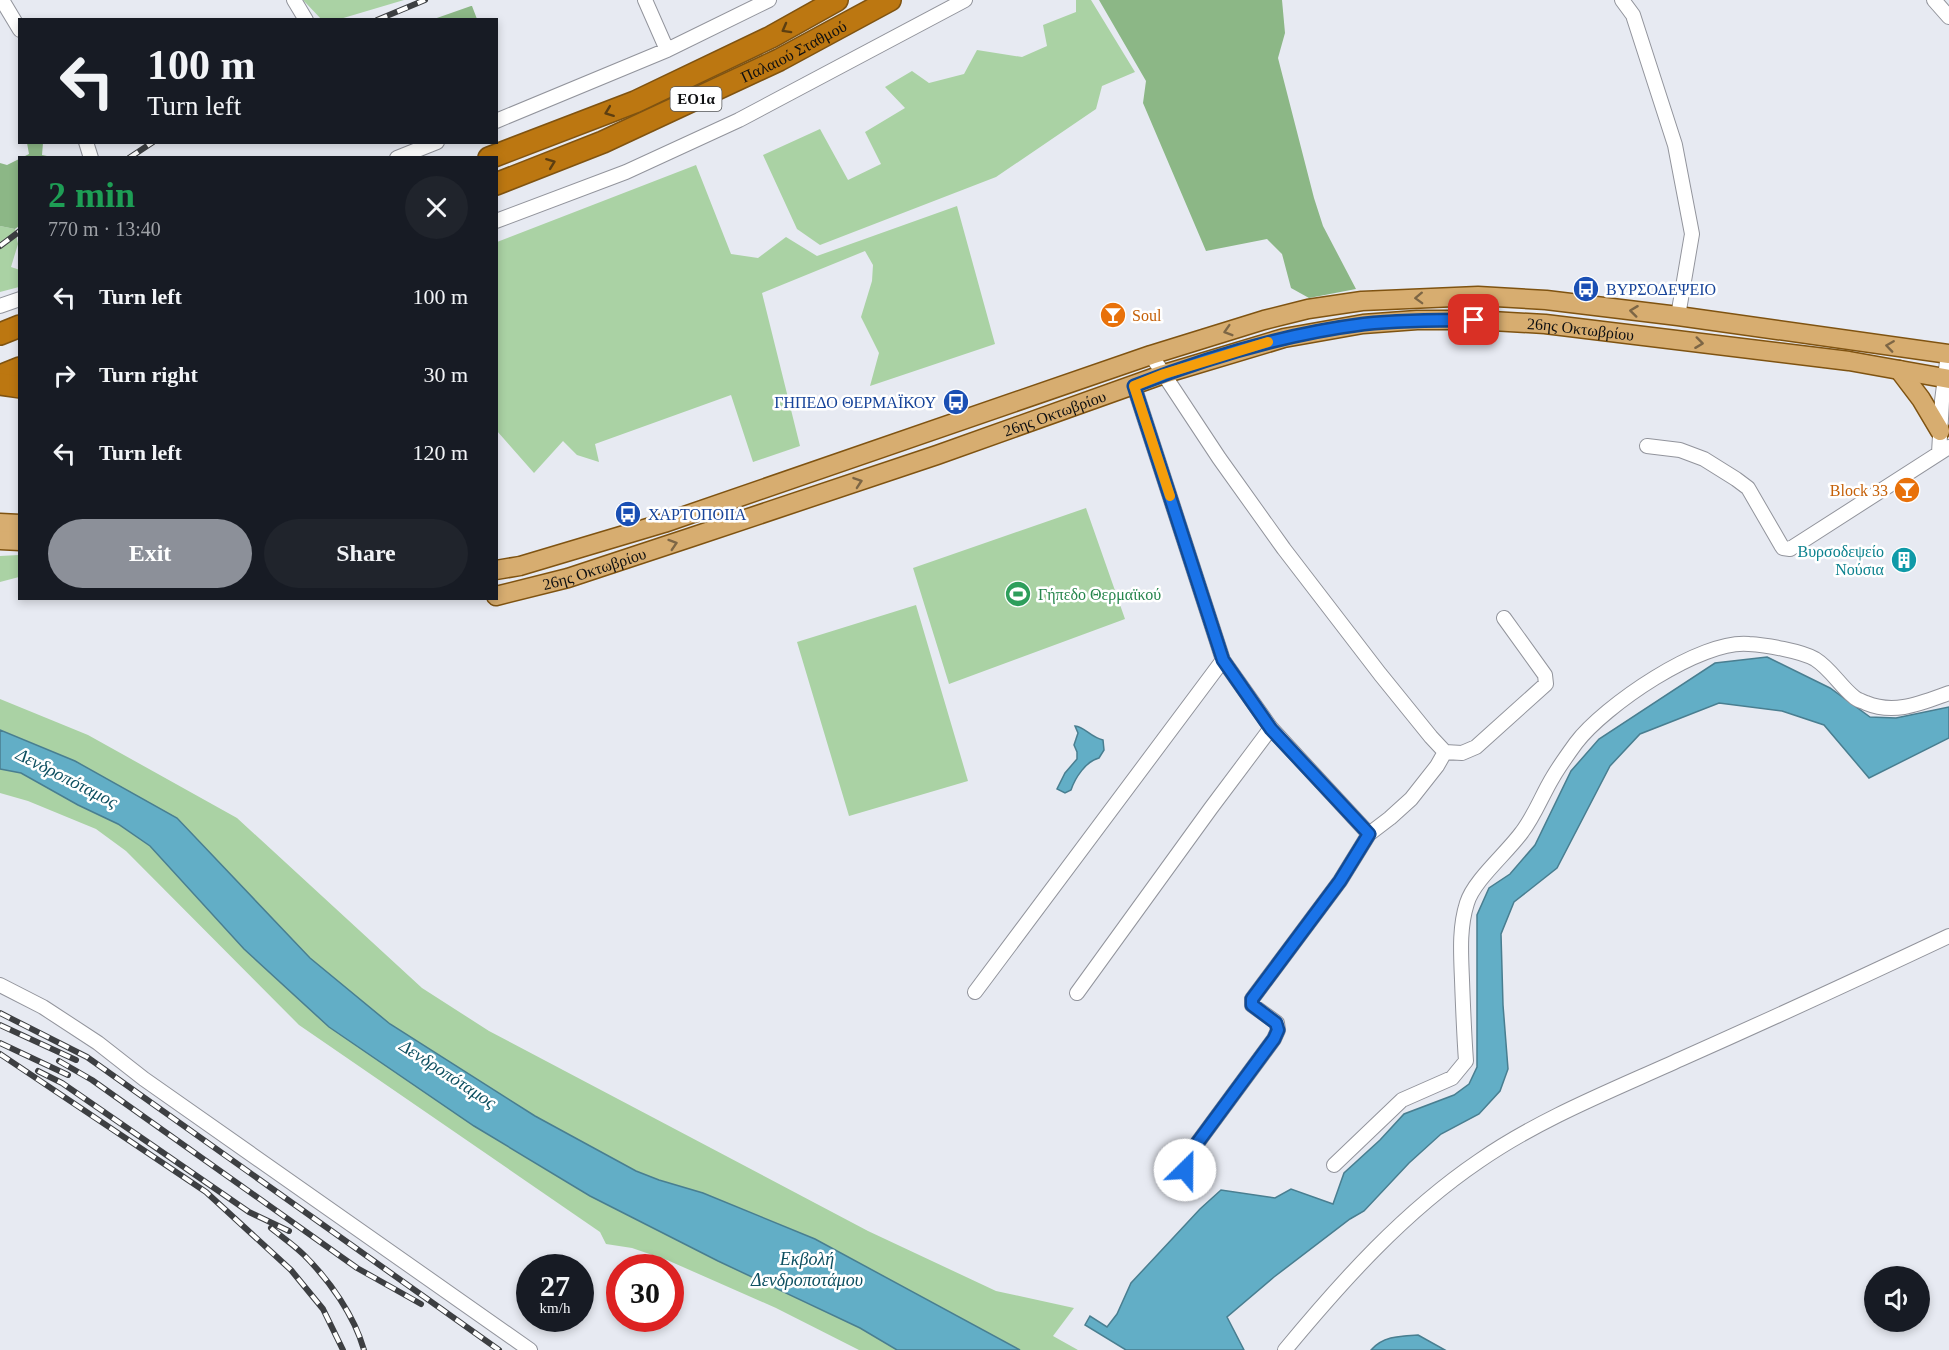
<!DOCTYPE html>
<html lang="en">
<head>
<meta charset="utf-8">
<style>
	:root { --surface:#171b24; --page:#20242c; --text:#f1f3f6; --muted:#9ea1a6; --accent:#8c9099 }
	body { margin:0; font-family:"Times New Roman",serif; background:var(--page); color:var(--text); height:100vh; display:flex; flex-direction:column; font-size:22px; white-space:nowrap }
	* { box-sizing:border-box; margin:0 }
	p { font-size:20px; color:var(--muted) }
	.icon { flex:none; width:33px; height:33px; fill:none; stroke:currentColor; stroke-width:2; stroke-linecap:round; stroke-linejoin:round }
	.map { position:relative; flex:1; overflow:hidden }
	.side { position:absolute; left:18px; top:156px; width:480px; height:444px; display:flex; flex-direction:column; background:var(--surface); border-radius:0px; box-shadow:0 3px 9px #0003 }
	.side>* { flex:none }
	.hud { position:absolute; left:18px; top:18px; width:480px; height:126px; border-radius:0px; box-shadow:0 3px 9px #0003; background:#171b24; color:var(--text); overflow:hidden }
	.fabs { position:absolute; left:1864px; top:1266px; display:grid; gap:12px }
	.fabs a { display:grid; place-items:center; width:66px; height:66px; border-radius:50%; background:var(--surface); box-shadow:0 3px 9px #0003; font-size:30px }
	.speed { position:absolute; left:516px; top:1254px; display:flex; gap:12px; font-size:30px; font-weight:700; text-align:center }
	.speed>* { display:grid; place-content:center; width:78px; height:78px; border-radius:50%; background:var(--surface); box-shadow:0 3px 9px #0003; line-height:1 }
	.speed small { font-size:15px; font-weight:400 }
	.speed .limit { border:9px solid #d22; background:#fff; color:#111 }
	.pin { position:absolute; display:grid; place-items:center; width:51px; height:51px; color:#fff; margin:-26px; border-radius:12px; box-shadow:0 3px 9px #0006 }
	.me { position:absolute; width:66px; margin:-33px; rotate:23deg; stroke-linejoin:round; filter:drop-shadow(0 0 4px #0008) }
	.turn { display:flex; align-items:center; gap:21px; height:126px; padding:0 30px; font-size:27px }
	.turn .icon { width:78px; height:78px; stroke-width:2.5 }
	.turn b { display:block; font-size:42px; line-height:51px }
	.round { display:grid; place-items:center; flex:none; width:63px; height:63px; border-radius:32px; background:var(--page) }
	.head { display:flex; align-items:center; justify-content:space-between; height:102px; padding:0 30px }
	h1 { font-size:36px; font-weight:800; line-height:45px; color:#1e9e55 }
	.action { display:flex; gap:12px; margin-top:auto; padding:12px 30px }
	.action a { flex:1; height:69px; border-radius:36px; background:var(--accent); color:#fff; font-size:24px; font-weight:800; line-height:69px; text-align:center }
	.action a+a { background:var(--page); color:var(--text) }
	ul { padding:0; list-style:none }
	li { display:flex; align-items:center; gap:18px; height:78px; padding:0 30px }
	li div { flex:1 }
	li b { display:block; font-size:22px }
	li em { font-style:normal }
	.map>svg:first-child { display:block }
</style>
</head>
<body>
<div class="map">
<svg width="1949" height="1350" viewBox="0 0 1949 1350">
	<rect width="100%" height="100%" fill="#e7eaf2"/>
	<path fill="#aad2a4" d="M303,0H404L340,19L322,20Z
		M1076,0H1091L1135,72L1102,86L1096,109L996,177L820,245L797,229L763,155L820,129L848,180L881,164L865,132L905,108L885,87L912,71L929,83L964,74L977,50L1022,57L1047,46L1043,25L1076,12Z
		M696,165L731,254L758,258L786,237L817,256L957,206L995,344L870,386L879,353L861,317L872,281L873,265L865,251L762,293L800,446L753,462L731,395L595,444L599,462L577,455L563,441L534,473L497,431V242Z
		M0,226L15,229L18,244L11,267L20,270L19,287L0,292Z
		M1086,508L1125,619L949,684L913,568Z
		M19,555V577L0,582V556Z
		M916,605L968,781L849,816L797,642Z
		M0,699L88,735L237,818L422,988L489,1031L868,1231L996,1291L1074,1308L1053,1336L1078,1350H859L776,1308L667,1260L632,1248L606,1244L600,1232L299,1025L126,851L96,829L28,801L0,793Z"/>
	<path fill="#8cb786" d="M1099,0H1282L1285,33L1278,58L1314,198L1323,226L1356,289L1309,298L1291,288L1282,254L1267,239L1206,251L1143,103L1146,81Z
		M472,6L477,19H434L471,6Z
		M27,143H43L42,155L52,157H23L29,154Z
		M19,159V226L15,229L0,226V163L7,165Z"/>
	<path fill="#62aec6" stroke="#497e90" stroke-width="1.5" d="M1767,657L1830,688L1870,717L1896,718L1949,707V738L1869,778L1824,725L1782,711L1719,703L1640,734L1610,766L1557,868L1514,902L1501,934L1503,1005L1508,1069L1500,1091L1479,1114L1441,1134L1409,1163L1364,1211L1350,1219L1274,1277L1227,1317L1244,1350H1126L1085,1325L1090,1316L1107,1327L1117,1314L1131,1283L1200,1209L1221,1190L1275,1198L1291,1189L1333,1204L1344,1173L1380,1140L1404,1114L1454,1095L1469,1084L1477,1067V915L1489,888L1510,874L1535,845L1571,771L1599,739L1715,663Z
		M1075,726C1085,727 1090,737 1103,740L1104,750L1099,758C1086,761 1075,778 1071,790L1065,793L1057,789L1065,773L1077,759V752L1074,745L1078,733Z
		M0,730L75,761L177,818L310,958L390,1024L535,1116L636,1171L659,1180L703,1193L815,1239L1020,1350H897L860,1328L718,1261L590,1196L474,1126L329,1027L244,949L150,846L118,824L78,805L21,773L0,769Z
		M1418,1335L1445,1350H1371C1383,1336 1400,1336 1418,1335Z"/>
	<g fill="none" stroke-linecap="round" stroke-linejoin="round">
		<g stroke="#92949c" stroke-width="16">
			<path id="minor" d="M2,0L20,30
				M294,0L306,20
				M645,0L667,50
				M1622,0L1633,15L1675,145L1692,234L1678,316
				M1934,0L1949,17
				M496,121L667,50L769,0
				M86,142L91,158
				M397,158L437,142
				M496,221L626,172L739,120L965,0
				M0,306L20,299
				M1151,355L1219,458L1284,549L1380,674L1431,737L1445,752
				M1134,386L1223,660L1271,728L1369,834
				M1647,446L1680,450L1704,459L1736,479L1748,488L1781,545L1783,548L1790,549L1949,447
				M1939,453L1942,401L1948,354
				M0,985L43,1007L98,1043L144,1079L530,1350
				M975,992L1223,660
				M1077,993L1211,808L1271,728
				M1334,1165L1402,1100L1452,1078L1466,1061C1464,1034 1463,1007 1462,980C1461,954 1459,928 1467,903C1474,880 1507,853 1522,832C1535,815 1542,795 1553,777C1560,765 1568,754 1576,743C1604,706 1701,639 1749,644C1766,645 1801,651 1815,659C1831,669 1840,686 1854,697C1857,700 1862,701 1866,703C1895,715 1921,703 1949,693
				M1183,1184L1187,1157L1274,1039L1278,1030L1277,1023L1252,1005V999L1340,881L1369,834L1390,818L1411,799L1437,766L1445,752L1462,753L1476,747L1546,684L1545,675L1504,618
				M1285,1350C1343,1280 1404,1212 1479,1161C1541,1118 1613,1090 1681,1059C1771,1019 1860,978 1949,936"/>
		</g>
		<g stroke="#7f5311" stroke-width="21">
			<g id="major">
				<path d="M1899,370L1921,399L1940,431"/>
				<path d="M0,523L20,524"/>
				<path d="M0,540L20,541"/>
				<path d="M496,570L520,566L664,523L1151,355L1264,320L1308,309L1362,301L1478,296L1546,300L1678,316L1949,354"/>
				<path id="s1" d="M496,596L568,578L692,537L937,455L1164,374L1284,338L1363,324L1417,320H1474L1545,324L1849,361L1949,379"/>
			</g>
		</g>
		<g stroke="#7f5311" stroke-width="24">
			<g id="highway">
				<path d="M489,158L635,102L771,37L837,0"/>
				<path id="s2" d="M496,184L603,142L779,60L890,0"/>
				<path d="M0,334L20,326"/>
				<path d="M0,376L20,368"/>
				<path d="M0,384L20,387"/>
			</g>
		</g>
		<use href="#minor" stroke="#fff" stroke-width="14"/>
		<use href="#major" stroke="#d7ad70" stroke-width="18"/>
		<use href="#highway" stroke="#bc7711" stroke-width="21"/>
		<g stroke="#3d3f42" stroke-width="6">
			<path id="rail" d="M377,20L425,0
				M129,158L153,142
				M0,246L20,231
				M0,1013L87,1057L499,1350
				M0,1025L76,1060
				M0,1043L68,1075
				M0,1054L206,1192L291,1270L323,1309L343,1350
				M59,1061L92,1080L357,1268L421,1304
				M38,1071L62,1083L249,1212L289,1231
				M271,1228C282,1237 294,1245 304,1255C330,1281 354,1315 364,1350"/>
		</g>
		<use href="#rail" stroke="#fff" stroke-width="4" stroke-dasharray="11" stroke-linecap="butt"/>
	</g>
	<defs><path id="oneway-chevron" d="M-2-3.5L2.5 0L-2 3.5" fill="none" stroke-width="1.6" stroke-linecap="round" stroke-linejoin="round" transform="scale(1.5)"/></defs>
	<g stroke="#5c3e11">
		<use href="#oneway-chevron" transform="translate(786 29) rotate(151)"/>
		<use href="#oneway-chevron" transform="translate(609 112) rotate(159)"/>
		<use href="#oneway-chevron" transform="translate(551 163) rotate(-21)"/>
	</g>
	<g stroke="#7d6645">
		<use href="#oneway-chevron" transform="translate(1419 298) rotate(178)"/>
		<use href="#oneway-chevron" transform="translate(1634 311) rotate(-173)"/>
		<use href="#oneway-chevron" transform="translate(1228 331) rotate(163)"/>
		<use href="#oneway-chevron" transform="translate(1699 343) rotate(7)"/>
		<use href="#oneway-chevron" transform="translate(1890 346) rotate(-172)"/>
		<use href="#oneway-chevron" transform="translate(858 482) rotate(-19)"/>
		<use href="#oneway-chevron" transform="translate(673 544) rotate(-18)"/>
	</g>
	<g fill="none" stroke-linecap="round" stroke-linejoin="round">
		<g stroke="#114b97" stroke-width="15">
			<path id="route" d="M1185,1170L1187,1157L1274,1039L1278,1030L1276,1023L1252,1005V999L1340,881L1369,834L1271,729L1223,660L1134,386C1208,357 1285,334 1364,324C1401,320 1437,320 1474,320"/>
		</g>
		<use href="#route" stroke="#1a73e8" stroke-width="10"/>
		<path stroke="#f59e0b" stroke-width="10" d="M1170,496L1134,386L1164,374L1268,342"/>
	</g>
	<defs>
		<g id="bus-disc" transform="scale(1.35)"><circle r="9.5" fill="#1a4fb4" stroke="#fff"/><path d="M-5-6H5V4H4V6H2V4H-2V6H-4V4H-5ZM-3.5-4V0h7V-4ZM-3.5 1.2v1.5H-2V1.2ZM2 1.2v1.5H3.5V1.2Z" fill="#fff"/></g>
		<g id="bar-disc" transform="scale(1.35)"><circle r="9.5" fill="#e8710a" stroke="#fff"/><path d="M-6-5H6L.8 .8V4.5H3.5V6h-7V4.5H-.8V.8Z" fill="#fff"/></g>
		<g id="building-disc" transform="scale(1.35)"><circle r="9.5" fill="#0f9aa8" stroke="#fff"/><path d="M-4-6H4V6H1V3H-1V6H-4ZM-2.5-4.3h1.7v1.8h-1.7ZM.8-4.3h1.7v1.8H.8ZM-2.5-1h1.7V.8h-1.7ZM.8-1h1.7V.8H.8Z" fill="#fff"/></g>
		<g id="stadium-disc" transform="scale(1.35)"><circle r="9.5" fill="#2e9e5b" stroke="#fff"/><path d="M0-5a6.5 5 0 1 0 0 10a6.5 5 0 1 0 0-10ZM-3.5-1.8h7v3.6h-7Z" fill="#fff"/></g>
	</defs>
	<g fill-rule="evenodd">
		<use href="#bus-disc" x="1586" y="289"/>
		<use href="#bar-disc" x="1113" y="315"/>
		<use href="#bus-disc" x="956" y="402"/>
		<use href="#bar-disc" x="1907" y="490"/>
		<use href="#bus-disc" x="628" y="514"/>
		<use href="#building-disc" x="1904" y="560"/>
		<use href="#stadium-disc" x="1018" y="594"/>
	</g>
	<g text-anchor="middle" dominant-baseline="central" stroke-width="5" stroke-linejoin="round" paint-order="stroke">
		<rect fill="#fff" stroke="#565758" stroke-width="1.5" x="670.5" y="87" width="51" height="24" rx="4.5"/>
		<g font-size="15" font-weight="bold" fill="#0e0f11">
			<text x="696" y="99">ΕΟ1α</text>
		</g>
		<g font-size="16" fill="#0e0f11" stroke="#fff">
			<text stroke="none"><textPath href="#s2" startOffset="326">Παλαιού Σταθμού</textPath></text>
			<text stroke="none"><textPath href="#s1" startOffset="1128">26ης Οκτωβρίου</textPath></text>
			<text stroke="none"><textPath href="#s1" startOffset="588">26ης Οκτωβρίου</textPath></text>
			<text stroke="none"><textPath href="#s1" startOffset="102">26ης Οκτωβρίου</textPath></text>
		</g>
		<g font-size="16" fill="#164399" stroke="#fff" text-anchor="start">
			<text x="1606" y="289">ΒΥΡΣΟΔΕΨΕΙΟ</text>
			<text x="936" y="402" text-anchor="end">ΓΗΠΕΔΟ ΘΕΡΜΑΪΚΟΥ</text>
			<text x="648" y="514">ΧΑΡΤΟΠΟΙΙΑ</text>
		</g>
		<g font-size="16" fill="#c56008" stroke="#fff" text-anchor="start">
			<text x="1132" y="315">Soul</text>
			<text x="1888" y="490" text-anchor="end">Block 33</text>
		</g>
		<g font-size="16" fill="#0d838f" stroke="#fff" text-anchor="end">
			<text x="1884" y="551">Βυρσοδεψείο<tspan x="1884" dy="18">Νούσια</tspan></text>
		</g>
		<g font-size="16" fill="#27864d" stroke="#fff" text-anchor="start">
			<text x="1038" y="594">Γήπεδο Θερμαϊκού</text>
		</g>
		<g font-size="18" font-style="italic" fill="#0e5061" stroke="#fff">
			<text transform="translate(67 778) rotate(27)">Δενδροπόταμος</text>
			<text transform="translate(448 1074) rotate(33)">Δενδροπόταμος</text>
			<text x="807" y="1259">Εκβολή<tspan x="807" dy="21">Δενδροποτάμου</tspan></text>
		</g>
	</g>
</svg>
<div class="fabs">
<a><svg class="icon" aria-label="sound" viewBox="0 0 24 24"><path d="M4 9h4l5-4v14l-5-4H4zM17 9q2 3 0 6"/></svg></a>
</div>
<div class="speed"><div>27<small>km/h</small></div><div class="limit">30</div></div>
<div class="pin" style="left:1474px;top:320px;background:#d93025"><svg class="icon" aria-label="arrive" viewBox="0 0 24 24"><path d="M6 21V4h12l-3 4 3 4H6"/></svg></div>
<svg class="me" style="left:1185px;top:1170px" viewBox="-20 -20 40 40"><circle r="19" fill="#fff"/><path d="M0-13L10 11 0 6-10 11z" fill="#1a73e8"/></svg>
<div class="hud">
<div class="turn"><svg class="icon" aria-label="left" viewBox="0 0 24 24"><path d="M17 20v-9H6M10 6l-5 5 5 5"/></svg><div><b>100 m</b>Turn left</div></div>
</div>
<section class="side">
<div class="head"><div><h1>2 min</h1><p>770 m · 13:40</p></div><a class="round"><svg class="icon" aria-label="close" viewBox="0 0 24 24"><path d="M6 6l12 12M18 6L6 18"/></svg></a></div>
<ul>
<li><svg class="icon" aria-label="left" viewBox="0 0 24 24"><path d="M17 20v-9H6M10 6l-5 5 5 5"/></svg><div><b>Turn left</b></div><em>100 m</em></li>
<li><svg class="icon" aria-label="right" viewBox="0 0 24 24"><path d="M7 20v-9h11M14 6l5 5-5 5"/></svg><div><b>Turn right</b></div><em>30 m</em></li>
<li><svg class="icon" aria-label="left" viewBox="0 0 24 24"><path d="M17 20v-9H6M10 6l-5 5 5 5"/></svg><div><b>Turn left</b></div><em>120 m</em></li>
</ul>
<div class="action"><a>Exit</a><a>Share</a></div>
</section>
</div>
</body>
</html>
